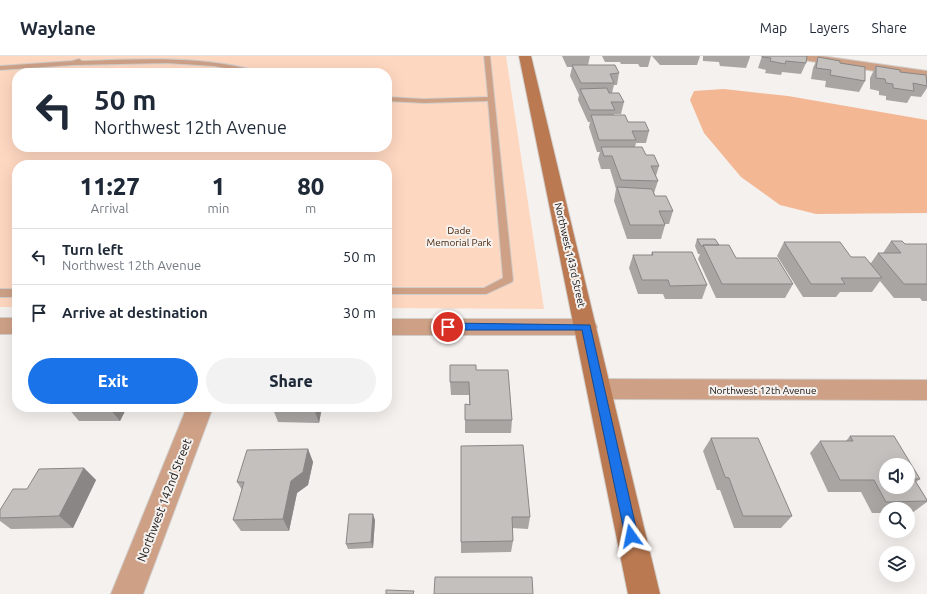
<!DOCTYPE html>
<html lang="en">
<head>
<meta charset="utf-8">
<style>
	:root { --surface:#fff; --page:#f2f2f3; --text:#1f2937; --muted:#747a83; --line:#e0e1e3; --accent:#1a73e8 }
	body { margin:0; font-family:Ubuntu,sans-serif; background:var(--page); color:var(--text); height:100vh; display:flex; flex-direction:column; font-size:15px; white-space:nowrap }
	* { box-sizing:border-box; margin:0 }
	p { font-size:13px; color:var(--muted) }
	.icon { flex:none; width:22px; height:22px; fill:none; stroke:currentColor; stroke-width:2; stroke-linecap:round; stroke-linejoin:round }
	.map { position:relative; flex:1; overflow:hidden }
	.details { position:absolute; left:12px; top:104px; width:380px; height:252px; display:flex; flex-direction:column; background:var(--surface); border-radius:16px; box-shadow:0 4px 16px #0002 }
	.details>* { flex:none }
	.banner { position:absolute; left:12px; top:12px; width:380px; height:84px; border-radius:16px; box-shadow:0 4px 16px #0002; background:#fff; color:var(--text); overflow:hidden }
	.fabs { position:absolute; left:879px; top:402px; display:grid; gap:8px }
	.fabs a { display:grid; place-items:center; width:36px; height:36px; border-radius:50%; background:var(--surface); box-shadow:0 4px 16px #0002; font-size:20px }
	.pin { position:absolute; display:grid; place-items:center; width:34px; height:34px; color:#fff; margin:-17px; border:2px solid #fff; border-radius:50%; box-shadow:0 1px 4px #0007 }
	.me { position:absolute; width:44px; margin:-22px; rotate:348deg; stroke-linejoin:round; filter:drop-shadow(0 0 3px #0008) }
	.turn { display:flex; align-items:center; gap:14px; height:84px; padding:0 16px; font-size:18px }
	.turn .icon { width:52px; height:52px; stroke-width:2.5 }
	.turn b { display:block; font-size:28px; line-height:34px }
	.eta { display:flex; justify-content:space-evenly; align-items:center; height:68px; text-align:center }
	.eta b { font-size:24px; font-weight:800; line-height:28px }
	.button { display:flex; gap:8px; margin-top:auto; padding:8px 16px }
	.button a { flex:1; height:46px; border-radius:24px; background:var(--accent); color:#fff; font-size:16px; font-weight:800; line-height:46px; text-align:center }
	.button a+a { background:var(--page); color:var(--text) }
	ul { padding:0; list-style:none }
	li { display:flex; align-items:center; gap:12px; height:56px; padding:0 16px; border-top:1px solid var(--line) }
	li div { flex:1 }
	li b { display:block; font-size:15px }
	li em { font-style:normal }
	header { display:flex; align-items:center; gap:24px; box-sizing:border-box; height:56px; padding:0 20px; background:var(--surface); border-bottom:1px solid var(--line) }
	header strong { font-size:19px }
	nav { display:flex; gap:22px; margin-inline-start:auto; font-size:14px }
	.map>svg:first-child { display:block }
</style>
</head>
<body>
<header>
<strong>Waylane</strong>
<nav><a>Map</a><a>Layers</a><a>Share</a></nav>
</header>
<div class="map">
<svg width="927" height="538" viewBox="0 0 927 538">
	<rect width="100%" height="100%" fill="#f5f1ee"/>
	<path fill="#fed7c0" fill-rule="evenodd" d="M0,0H506L544,253L387,252V109H17V251H0ZM17,17H387V91H17Z"/>
	<path fill="#f3b793" d="M724,33L788,40L927,64V157L816,158L780,149L741,121L704,77L690,44L694,35Z"/>
	<g fill="none" stroke-linecap="round" stroke-linejoin="round">
		<g stroke="#d1cdca" stroke-width="2">
			<path id="lane" d="M484,0H490L513,224L512,226L486,238H387V232H484L503,222L488,45L424,47L387,45V41L424,43L488,41Z
				M79,3L82,5C136,3 192,0 245,12C250,13 258,14 262,17H252L214,10L167,7L72,9L0,14V10L72,5Z
				M0,233H17V241H0Z"/>
		</g>
		<g stroke="#d1cdca" stroke-width="2">
			<path id="street" d="M791,0H821L927,15V23L797,3L793,2Z
				M0,262H17V278H0Z
				M387,263H586L594,265L597,271L594,277L586,279H387Z
				M599,323L927,324V344L599,343L590,340L587,333L590,326Z
				M187,351H213L143,538H111Z"/>
		</g>
		<g stroke="#d1cdca" stroke-width="2">
			<path id="secondary" d="M519,0H531L660,538H628Z"/>
		</g>
		<use href="#lane" fill="#cea187" fill-rule="evenodd"/>
		<use href="#street" fill="#cea187" fill-rule="evenodd"/>
		<use href="#secondary" fill="#ba7951" fill-rule="evenodd"/>
	</g>
	<path fill="#a9a5a3" d="M562,0H590L588,9L619,17L617,29H614L612,37L624,46L621,58H614V59L649,75L646,87H636L635,91L646,99L659,110L656,120L658,125L654,137L655,140L673,155L669,168H665V169L661,183H627L614,145L616,133L610,113H601L598,103L600,96H597L589,71L590,66H588L578,44L579,39L570,20L572,11H567Z
		M602,0H651L648,11H640L638,8H621L620,6H605Z
		M652,0H700L697,9H660Z
		M703,0H750V1L746,12L720,10L719,6L703,5Z
		M762,0L806,7L801,18L782,16L781,19L765,17L766,14L758,12Z
		M818,1L840,7L865,25L859,36L825,31L826,25L811,23L813,12Z
		M876,10L927,23V32L921,41L911,40L907,47L886,44V40L879,39V35L870,33V22Z
		M697,183L719,189L736,202L793,228L785,242H716L698,203L700,198H698L695,190Z
		M891,185L905,188H927V245H922L920,242H894L880,225L872,236H840L836,241H803L777,200L784,186L851,201L871,207L878,197H883Z
		M652,196L707,229L702,243H665L663,238H638L629,212L633,199H651Z
		M476,314L512,364L511,377H465V348L469,349V339H451L450,326Z
		M68,351H127L120,365H79L68,352Z
		M273,351H322L319,367L278,366L273,353Z
		M850,380L920,423L916,426L927,444V446L912,457H908V453H886V457H872L861,436H828L810,397L820,385H846Z
		M711,382L792,460L781,472H734L720,434H717L703,395Z
		M461,390L530,461L528,473L512,472L513,485L511,496L461,497Z
		M308,393L313,406L308,429L297,437L289,475H241L233,464L242,434L237,426Z
		M84,412L96,424L73,472L11,473L0,465V454L27,433Z
		M375,464L373,492L348,493L346,488Z"/>
	<path fill="#898685" d="M110,351H127L120,365L109,352Z
		M315,351H322L319,367L314,353Z
		M308,393L313,406L308,429L297,437L289,475L283,463L291,425Z
		M84,412L96,424L73,472L59,460Z
		M373,458L375,464L373,492L371,486Z"/>
	<path fill="#c4c0be" stroke="#898685" fill-rule="evenodd" d="M762,0H807L806,7L786,5L785,8L770,5L771,2L762,1Z
		M818,1L840,5V7L865,11V25L830,19L831,14L816,12Z
		M572,9H615L619,17L610,18L614,27H581Z
		M876,10L900,14V16L926,19L927,30L913,27L914,35L893,32V28L886,27L885,23L876,22Z
		M607,32L609,37H619L624,46H611L615,54H590L580,33Z
		M591,59H625L628,66H645L649,75H632L636,84H599Z
		M601,91H642L646,99H654L659,110H651L658,125L621,124L612,100H604Z
		M617,131L652,133L655,140H666L673,155H659L665,169H630Z
		M697,183H715L719,189H703V190H701Z
		M891,185H902L905,188H927V228H904L878,197H901Z
		M784,186H840L851,201H865L882,222H841L845,228H811Z
		M703,189H729L736,202H777L793,228H722Z
		M652,196H692L707,229L670,230L668,224H642L633,199H653Z
		M450,309H476V314H508L512,364H465V348L470,349L469,326H450Z
		M68,351H110L109,352H68Z
		M273,351H315L314,353H273Z
		M850,380H894L920,423H914L927,444V445L886,446L874,424H840L820,385H853ZM886,409H908V431H886Z
		M711,382H758L792,460H743L729,422L725,421Z
		M523,389L530,461H512L513,485L461,486V390Z
		M308,393L303,416L291,425L283,463L233,464L244,426H237L247,394Z
		M84,412L59,460L0,462V454L13,433H27L39,413Z
		M349,458H373L371,486L346,488Z
		M435,521H532L533,538H434Z
		M386,534L414,535L413,538H386Z"/>
	<path fill="#1a73e8" stroke="#114b97" d="M448,267L590,269L638,480L636,484L631,486L627,484L625,480L582,274H448L444,271Z"/>
	<g text-anchor="middle" dominant-baseline="central" stroke-width="4" stroke-linejoin="round" paint-order="stroke">
		<g font-size="10" fill="#492308" stroke="#f5f1ee">
			<text x="459" y="174">Dade<tspan x="459" dy="12">Memorial Park</tspan></text>
		</g>
		<g font-size="10" fill="#121010" stroke="#f5f1ee">
			<text transform="translate(570 199) rotate(77)">Northwest 143rd Street</text>
			<text x="763" y="334">Northwest 12th Avenue</text>
		</g>
		<g font-size="12" fill="#121010" stroke="#f5f1ee">
			<text transform="translate(164 444) rotate(-69)">Northwest 142nd Street</text>
		</g>
	</g>
</svg>
<div class="fabs">
<a><svg class="icon" aria-label="sound" viewBox="0 0 24 24"><path d="M4 9h4l5-4v14l-5-4H4zM17 9q2 3 0 6"/></svg></a>
<a><svg class="icon" aria-label="search" viewBox="0 0 24 24"><circle cx="10" cy="10" r="6"/><path d="M15 15l6 6"/></svg></a>
<a><svg class="icon" aria-label="layers" viewBox="0 0 24 24"><path d="M12 4l9 5-9 5-9-5zM3 14l9 5 9-5"/></svg></a>
</div>
<div class="pin" style="left:448px;top:271px;background:#d93025"><svg class="icon" aria-label="arrive" viewBox="0 0 24 24"><path d="M6 21V4h12l-3 4 3 4H6"/></svg></div>
<svg class="me" style="left:631px;top:480px" viewBox="-20 -20 40 40"><path d="M0-17L14 15 0 8-14 15z" fill="#1a73e8" stroke="#fff" stroke-width="4"/></svg>
<div class="banner">
<div class="turn"><svg class="icon" aria-label="left" viewBox="0 0 24 24"><path d="M17 20v-9H6M10 6l-5 5 5 5"/></svg><div><b>50 m</b>Northwest 12th Avenue</div></div>
</div>
<section class="details">
<div class="eta">
<div><b>11:27</b><p>Arrival</p></div>
<div><b>1</b><p>min</p></div>
<div><b>80</b><p>m</p></div>
</div>
<ul>
<li><svg class="icon" aria-label="left" viewBox="0 0 24 24"><path d="M17 20v-9H6M10 6l-5 5 5 5"/></svg><div><b>Turn left</b><p>Northwest 12th Avenue</p></div><em>50 m</em></li>
<li><svg class="icon" aria-label="arrive" viewBox="0 0 24 24"><path d="M6 21V4h12l-3 4 3 4H6"/></svg><div><b>Arrive at destination</b></div><em>30 m</em></li>
</ul>
<div class="button"><a>Exit</a><a>Share</a></div>
</section>
</div>
</body>
</html>
